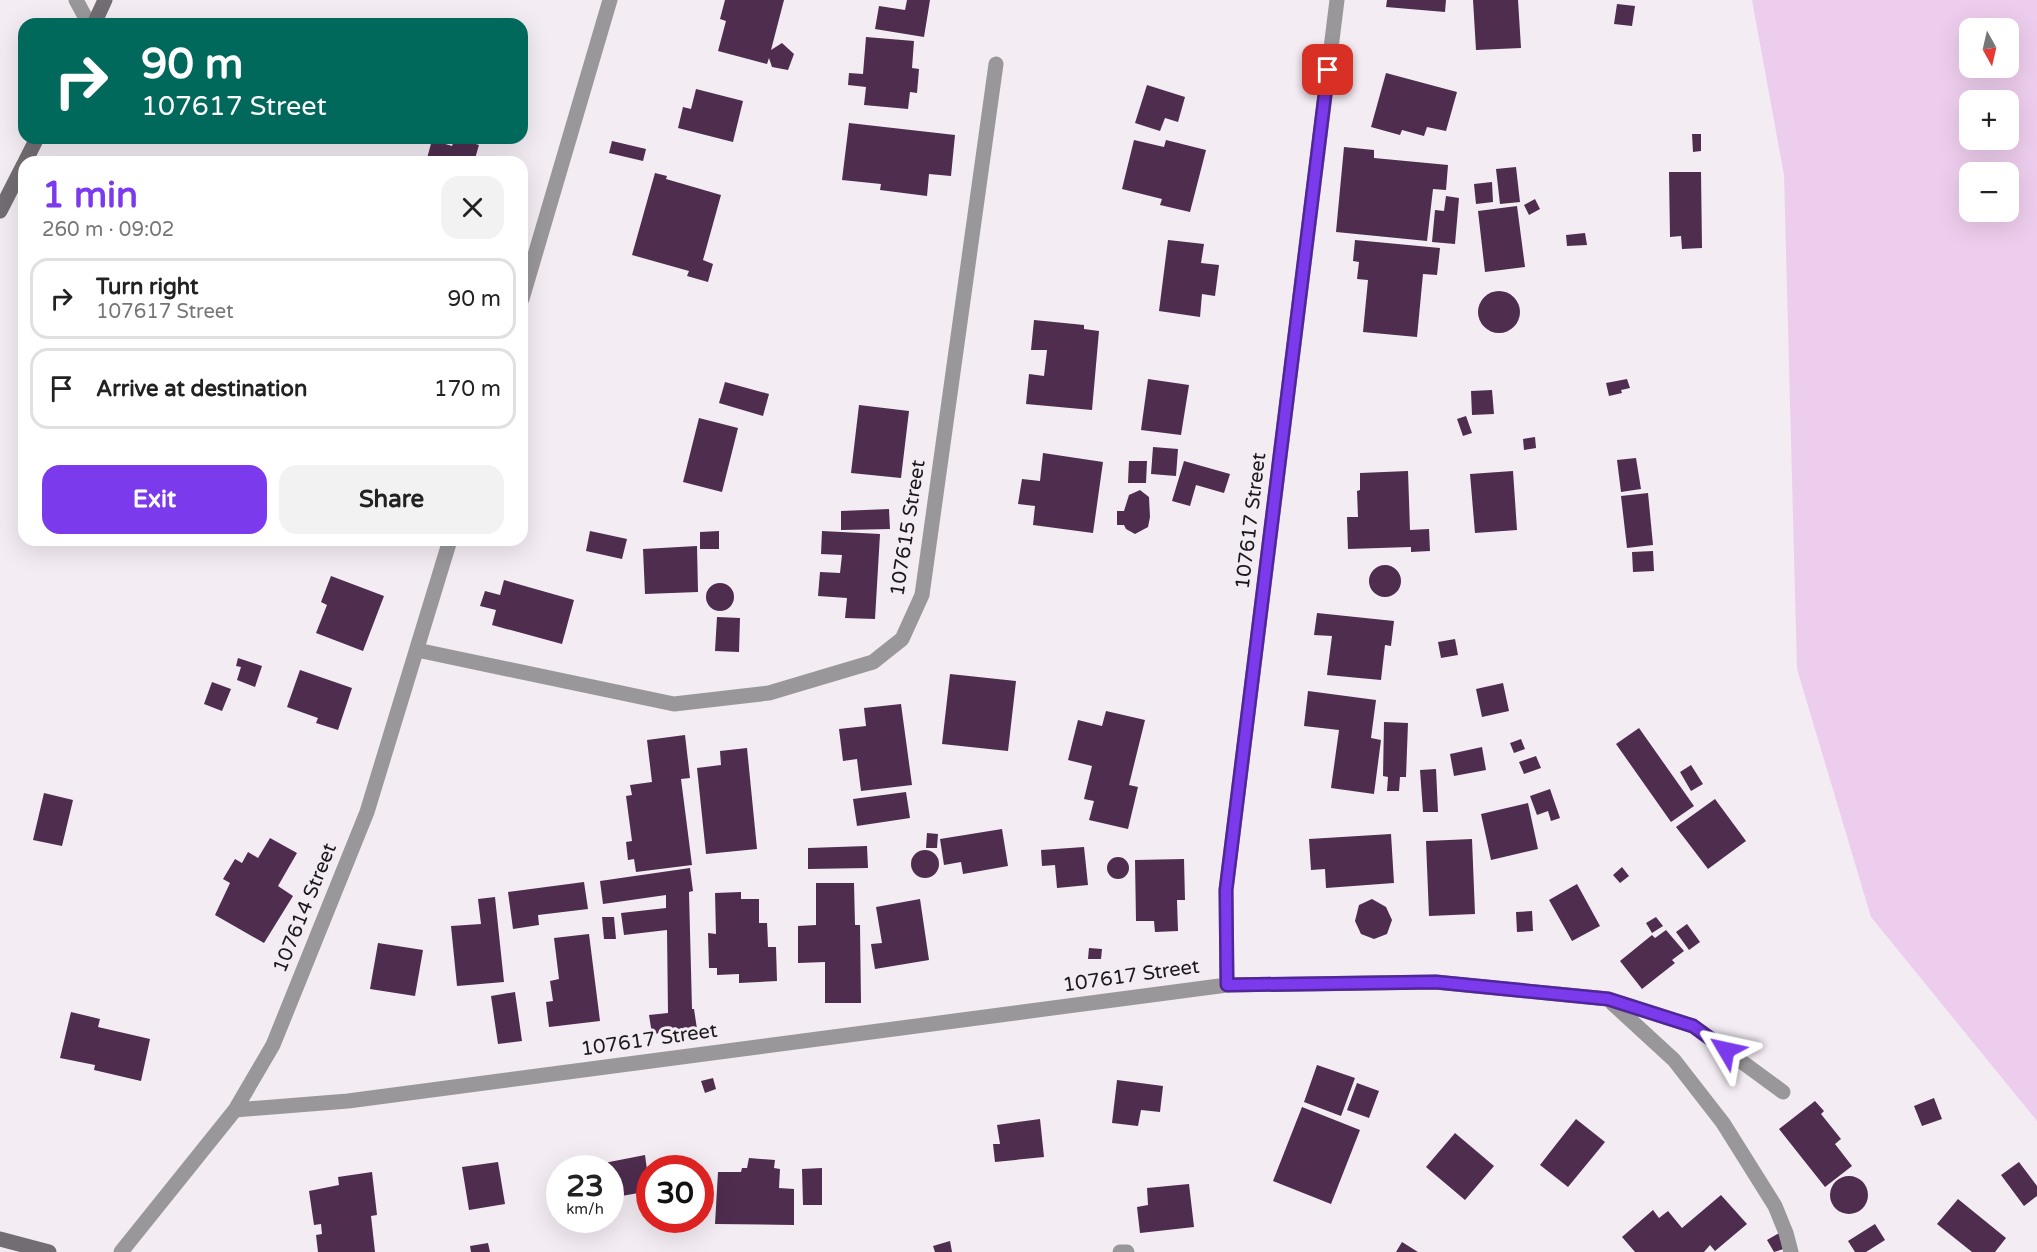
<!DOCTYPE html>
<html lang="en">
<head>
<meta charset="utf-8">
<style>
	:root { --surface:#fff; --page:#f2f2f2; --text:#222; --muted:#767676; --line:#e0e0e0; --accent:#7c3aed }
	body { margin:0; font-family:"Varela Round",sans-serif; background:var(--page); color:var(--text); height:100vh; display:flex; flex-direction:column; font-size:22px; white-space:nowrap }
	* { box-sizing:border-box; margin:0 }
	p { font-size:20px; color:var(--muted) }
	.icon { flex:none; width:33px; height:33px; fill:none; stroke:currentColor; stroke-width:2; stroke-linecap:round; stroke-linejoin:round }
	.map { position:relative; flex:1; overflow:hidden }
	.sheet { position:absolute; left:18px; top:156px; width:510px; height:390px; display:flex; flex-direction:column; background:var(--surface); border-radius:18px; box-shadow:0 6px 24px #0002 }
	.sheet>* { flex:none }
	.banner { position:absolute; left:18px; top:18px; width:510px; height:126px; border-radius:18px; box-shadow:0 6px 24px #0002; background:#00695c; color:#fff; overflow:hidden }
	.needle { width:39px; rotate:172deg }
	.tools { position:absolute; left:1959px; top:18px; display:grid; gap:12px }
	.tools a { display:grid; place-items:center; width:60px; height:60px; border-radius:12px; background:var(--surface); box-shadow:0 6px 24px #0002; font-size:30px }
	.speed { position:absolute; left:546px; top:1155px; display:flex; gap:12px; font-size:30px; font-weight:700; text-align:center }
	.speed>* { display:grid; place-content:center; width:78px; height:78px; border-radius:50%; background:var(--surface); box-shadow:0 6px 24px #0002; line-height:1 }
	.speed small { font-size:15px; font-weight:400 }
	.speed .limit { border:9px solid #d22; background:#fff; color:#111 }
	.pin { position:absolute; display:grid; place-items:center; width:51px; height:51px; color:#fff; margin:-26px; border-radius:12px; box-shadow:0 3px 9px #0006 }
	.me { position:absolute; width:66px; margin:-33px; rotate:306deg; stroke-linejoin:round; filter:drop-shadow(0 0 4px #0008) }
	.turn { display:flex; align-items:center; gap:21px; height:126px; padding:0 24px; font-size:27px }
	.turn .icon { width:78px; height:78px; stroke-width:2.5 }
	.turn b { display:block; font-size:42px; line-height:51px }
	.round { display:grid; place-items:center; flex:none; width:63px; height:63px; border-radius:18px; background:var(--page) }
	.head { display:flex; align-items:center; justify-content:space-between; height:102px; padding:0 24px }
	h1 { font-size:36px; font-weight:700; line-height:45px; color:var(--accent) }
	.action { display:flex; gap:12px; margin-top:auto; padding:12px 24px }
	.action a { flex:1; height:69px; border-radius:18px; background:var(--accent); color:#fff; font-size:24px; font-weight:700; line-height:69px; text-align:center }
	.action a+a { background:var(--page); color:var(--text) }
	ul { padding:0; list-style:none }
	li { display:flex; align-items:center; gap:18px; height:81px; margin:0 12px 9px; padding:0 12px; border:3px solid var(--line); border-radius:18px }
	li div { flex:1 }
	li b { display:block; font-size:22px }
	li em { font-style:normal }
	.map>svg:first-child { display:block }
</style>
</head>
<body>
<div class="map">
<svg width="2037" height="1252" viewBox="0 0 2037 1252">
	<rect width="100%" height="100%" fill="#f3ecf3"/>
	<path fill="#edcded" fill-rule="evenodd" d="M1752,0H2037V1121L1871,917L1797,669L1784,175ZM1970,28H2008V68H1970ZM1970,100H2008V140H1970ZM1970,172H2008V212H1970Z"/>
	<path fill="#4e2d4f" d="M725,0H784L771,50L782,43L794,54L788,70L772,67L769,58L767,64L718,51L726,21L720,19Z
		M907,0H930L924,37L875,29L879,6L905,10Z
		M1387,0H1446L1445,12L1386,7Z
		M1473,0H1518L1521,48L1476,50Z
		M1617,4L1635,6L1632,26L1614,24Z
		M866,37L914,41L912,68L919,69L917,93L910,92L908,109L864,105L866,87L848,85L849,73L863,74Z
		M1386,73L1457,92L1446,131L1427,127L1424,136L1402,130L1400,135L1371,127Z
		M1147,85L1185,97L1178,122L1165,118L1160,131L1135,123Z
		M696,89L743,101L733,142L678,128L683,107L691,109Z
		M849,123L955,135L951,176L929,174L927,196L880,190L881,184L842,180Z
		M1692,134H1701V151L1693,152Z
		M455,138L479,145L474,162H426L432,140L452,146Z
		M1134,140L1164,147L1166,140L1206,150L1190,212L1160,205L1162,199L1122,189Z
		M612,141L646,149L643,161L609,153Z
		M1344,147L1374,150V158L1448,165L1446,190L1433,189L1427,241L1336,232Z
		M1516,167L1520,202L1500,204L1496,169Z
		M1669,172H1701L1702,248L1682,249L1681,236L1670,237Z
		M655,173L667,176L666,179L721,195L703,260L713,264L708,282L687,276L689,271L632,255Z
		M1492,182L1493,202L1476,204L1474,184Z
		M1446,196L1459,198L1455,244L1432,242L1435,210L1444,211Z
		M1535,199L1540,209L1529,215L1524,205Z
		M1517,206L1525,267L1485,272L1478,211Z
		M1585,233L1587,245L1567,246L1566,235Z
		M1168,240L1204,244L1201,263L1219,265L1215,296L1202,294L1200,317L1159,311Z
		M1355,240L1440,248L1437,275L1423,274L1417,337L1363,332L1368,280L1357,279L1359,262L1353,261Z
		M1478 312a21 21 0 1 1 42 0a21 21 0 1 1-42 0Z
		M1034,320L1084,325V329L1099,331L1092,410L1026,404L1029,374L1044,376L1047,350H1031Z
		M1148,379L1189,385L1181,435L1141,430Z
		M1627,379L1630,388L1621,390L1622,393L1609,396L1606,383Z
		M725,382L769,394L763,416L719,403Z
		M1492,390L1494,414L1472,415L1471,391Z
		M859,405L909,411L901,478L851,473Z
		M1466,416L1472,433L1463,436L1457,419Z
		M699,418L738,428L722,492L683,482Z
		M1535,437L1536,448L1524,450L1523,439Z
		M1153,447L1178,449L1176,476L1151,474Z
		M1043,453L1103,462L1093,533L1033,525L1035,506L1018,504L1022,479L1040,481Z
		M1636,458L1641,489L1621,492L1617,460Z
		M1129,461H1147L1146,483H1128Z
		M1184,461L1230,474L1224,493L1196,485L1190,506L1172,501Z
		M1408,471L1410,530L1429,529L1430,551L1411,552V547L1348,549L1347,517H1358L1357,491L1360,490V473Z
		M1513,471L1517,530L1475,533L1470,474Z
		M1140,490L1149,497L1150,517L1148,527L1135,534L1126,529L1124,525H1117V511H1124L1129,495Z
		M1648,493L1653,545L1627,548L1621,496Z
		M889,509L890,529L841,530V511Z
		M590,531L627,539L622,559L586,551Z
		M719,531V549H700V532Z
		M822,531L880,534L875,619L845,618L847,598L818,596L820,572L840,573L842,555L821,554Z
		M697,546L698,592L645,594L643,549Z
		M1653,551L1654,571L1633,572L1632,552Z
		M1369 581a16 16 0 1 1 32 0a16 16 0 1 1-32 0Z
		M331,576L384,596L363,651L316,633L327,605L321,602Z
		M504,580L574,600L562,644L492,625L496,610L480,606L485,591L500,595Z
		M706 597a14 14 0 1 1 28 0a14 14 0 1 1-28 0Z
		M1317,613L1394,621L1391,646L1385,645L1381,680L1327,675L1332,636L1314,635Z
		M717,617L740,618L739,652L715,651Z
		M1455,639L1458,655L1441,658L1438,642Z
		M238,658L262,666L255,687L237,680L241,667L236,666Z
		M300,670L352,688L338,730L316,723L318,718L287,707Z
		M950,674L1016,681L1008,751L942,744Z
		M212,682L231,689L222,711L204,704Z
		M1503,683L1509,711L1482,717L1476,689Z
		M1308,691L1376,700L1371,738L1381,740L1374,794L1331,788L1339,730L1304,726Z
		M901,704L912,785L861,791L857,759L843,761L839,729L866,726L864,708Z
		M1106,711L1145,720L1129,785L1138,787L1128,829L1089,820L1094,801L1084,799L1092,766L1068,760L1078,720L1102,726Z
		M1384,722L1408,723L1406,777H1400L1399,791H1387L1388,777L1383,776Z
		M1639,728L1694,806L1671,822L1616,744Z
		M685,735L690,778L681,779L692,865L636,872L634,859L628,860L626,842L632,841L626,796L632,795L630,785L652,782L647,740Z
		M1521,739L1525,749L1514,753L1510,743Z
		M1482,747L1486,770L1454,776L1450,754Z
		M747,748L757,849L706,854L697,768L721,765L720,751Z
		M1536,756L1541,768L1524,774L1519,762Z
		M1691,765L1703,784L1691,791L1680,772Z
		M1436,769L1438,812H1423L1420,770Z
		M1550,789L1560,818L1551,821L1548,811L1537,815L1530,796Z
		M906,792L910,818L857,826L853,799Z
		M44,793L73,800L62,846L33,840Z
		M1715,799L1746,841L1708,869L1676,827Z
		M1528,803L1538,849L1491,860L1481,814Z
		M1002,829L1008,866L963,874L961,862L944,865L940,839Z
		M927,833L938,834L937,848H926Z
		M1391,834L1394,883L1326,888L1325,869L1311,870L1309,839Z
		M270,838L297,853L278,886L293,896L264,943L215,915L230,883L223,879L235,859L242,863L248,852L258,858Z
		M1472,839L1475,914L1429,916L1426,841Z
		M867,846L868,868L808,869V848Z
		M1084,847L1088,885L1057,888L1055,865L1042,866L1041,850Z
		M911 864a14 14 0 1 1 28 0a14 14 0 1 1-28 0Z
		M1107 868a11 11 0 1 1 22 0a11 11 0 1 1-22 0Z
		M1184,859L1185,900H1177L1178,931L1155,932L1154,921H1136L1135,860Z
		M1622,867L1629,876L1620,883L1613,875Z
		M690,868L693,891L689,892L692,1009H694L697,1029L652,1034L649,1015L668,1013L667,930L624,935L621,913L666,908V895L603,904L600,881Z
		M584,882L588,909L538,915L539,925L513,929L508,892Z
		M816,883H854L855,925H860L861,1003H825V962L798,963V926L816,925Z
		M1577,884L1600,926L1572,941L1549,900Z
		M741,892V899H759V923H767L768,947H776L777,981L739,983V974L717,975V968H709L708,933L716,934L715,893Z
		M495,897L504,982L457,986L451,926L481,924L478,899Z
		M920,899L929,960L875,969L871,944L882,943L876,907Z
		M1372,899L1386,907L1392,920L1387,934L1374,939L1361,934L1355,921L1359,905Z
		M1532,911L1533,931L1517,932L1516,912Z
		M602,917H614L616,939H604Z
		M1656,917L1663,926L1652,933L1646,923Z
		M1687,924L1700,942L1689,950L1676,932Z
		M1666,930L1684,951L1672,960L1675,963L1642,989L1620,961L1652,935L1655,938Z
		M589,934L600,1021L549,1027L546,1002L553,1001L550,981L559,979L554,938Z
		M378,943L423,950L415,996L370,989Z
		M1089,948L1102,949L1101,959H1088Z
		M515,992L522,1041L498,1044L491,996Z
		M71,1012L100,1019L98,1027L150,1039L141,1081L94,1070L95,1065L60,1058Z
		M1317,1065L1355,1078L1341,1116L1304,1102Z
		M713,1078L716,1089L705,1093L701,1081Z
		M1117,1080L1163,1086L1160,1112L1141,1110L1138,1126L1112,1123Z
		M1357,1083L1379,1091L1369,1118L1347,1110Z
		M1934,1098L1942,1119L1922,1126L1914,1106Z
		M1815,1101L1824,1111L1821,1114L1841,1139L1835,1144L1852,1166L1825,1187L1779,1129Z
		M1302,1107L1360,1130L1331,1204L1273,1181Z
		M1040,1119L1044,1157L995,1162L993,1144H1000L997,1125Z
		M1576,1119L1605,1142L1568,1187L1540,1165Z
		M1455,1133L1494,1166L1465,1200L1426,1167Z
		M645,1155L650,1191L610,1198V1168H600L599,1164Z
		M749,1158L775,1160L774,1168L780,1169L779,1188L794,1189V1225L715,1224L718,1172H741L742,1168H747Z
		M498,1162L505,1204L469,1210L462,1167Z
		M2019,1162L2037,1186V1196L2024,1206L2001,1175Z
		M822,1168V1205H803L802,1169Z
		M372,1172L377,1215L371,1216L375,1252H318L316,1235L322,1234L321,1224L314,1225L309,1191L339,1185L338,1177Z
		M1830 1195a19 19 0 1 1 38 0a19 19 0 1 1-38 0Z
		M1189,1184L1194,1227L1140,1233L1137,1207L1148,1205L1147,1188Z
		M1721,1195L1747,1224L1715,1251L1710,1245L1704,1252H1635L1622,1237L1653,1210L1659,1218L1668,1211L1682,1228Z
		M1958,1199L2006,1238L1995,1252H1972L1937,1224Z
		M1875,1224L1885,1240L1866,1252H1855L1848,1241Z
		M1781,1232L1790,1247L1774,1252L1767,1240Z
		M950,1241L952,1252H935L933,1246Z
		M1402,1242L1418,1252H1396Z
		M488,1243L490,1252H471L470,1246Z"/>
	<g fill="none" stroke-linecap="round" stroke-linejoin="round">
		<path stroke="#9a979a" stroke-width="15" d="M76,0L89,24
			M522,299L610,0
			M417,650L674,704L769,693L873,662L902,639L922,595L996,64
			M1227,985L1435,982L1608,999L1693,1026L1783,1092
			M1612,1003L1674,1060L1723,1123L1775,1206L1786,1233L1791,1252
			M235,1110L348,1101L1227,985L1226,890L1337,0
			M121,1252L235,1110L273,1045L367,812L450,540
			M1120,1252H1127"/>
		<path stroke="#726d72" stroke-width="15" d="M94,24L105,0
			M25,162L37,138
			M0,211L24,164
			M0,1239L49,1252"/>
	</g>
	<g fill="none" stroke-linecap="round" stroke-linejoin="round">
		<g stroke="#51269a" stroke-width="15">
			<path id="route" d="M1328,70L1226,890L1227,985L1436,982L1608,999L1693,1026L1726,1050"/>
		</g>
		<use href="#route" stroke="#7c3aed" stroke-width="10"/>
	</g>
	<g text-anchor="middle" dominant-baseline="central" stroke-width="6" stroke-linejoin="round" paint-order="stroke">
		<g font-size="20" fill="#1b191b" stroke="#f3ecf3">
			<text transform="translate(1251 521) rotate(-83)">107617 Street</text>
			<text transform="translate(908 528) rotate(-81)">107615 Street</text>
			<text transform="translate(305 908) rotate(-68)">107614 Street</text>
			<text transform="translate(1131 976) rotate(-8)">107617 Street</text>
			<text transform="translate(649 1040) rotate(-8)">107617 Street</text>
		</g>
	</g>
</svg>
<div class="tools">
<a><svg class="needle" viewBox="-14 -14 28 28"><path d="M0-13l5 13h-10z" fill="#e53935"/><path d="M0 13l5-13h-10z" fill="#767676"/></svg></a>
<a>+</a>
<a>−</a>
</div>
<div class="speed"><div>23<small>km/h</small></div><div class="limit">30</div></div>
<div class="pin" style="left:1328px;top:70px;background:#d93025"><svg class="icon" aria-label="arrive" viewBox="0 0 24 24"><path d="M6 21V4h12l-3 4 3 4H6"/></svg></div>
<svg class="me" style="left:1726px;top:1050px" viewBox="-20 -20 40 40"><path d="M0-17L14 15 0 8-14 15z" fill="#7c3aed" stroke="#fff" stroke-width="4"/></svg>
<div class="banner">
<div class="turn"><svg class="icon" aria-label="right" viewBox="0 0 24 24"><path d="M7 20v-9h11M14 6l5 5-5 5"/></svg><div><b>90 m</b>107617 Street</div></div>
</div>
<section class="sheet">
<div class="head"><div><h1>1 min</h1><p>260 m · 09:02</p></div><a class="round"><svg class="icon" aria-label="close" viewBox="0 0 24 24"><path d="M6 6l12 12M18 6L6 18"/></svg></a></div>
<ul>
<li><svg class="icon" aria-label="right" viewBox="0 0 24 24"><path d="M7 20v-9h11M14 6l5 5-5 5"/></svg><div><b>Turn right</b><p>107617 Street</p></div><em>90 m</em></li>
<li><svg class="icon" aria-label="arrive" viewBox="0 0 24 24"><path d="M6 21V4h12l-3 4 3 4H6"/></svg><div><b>Arrive at destination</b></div><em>170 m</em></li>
</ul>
<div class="action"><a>Exit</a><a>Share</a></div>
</section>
</div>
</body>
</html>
